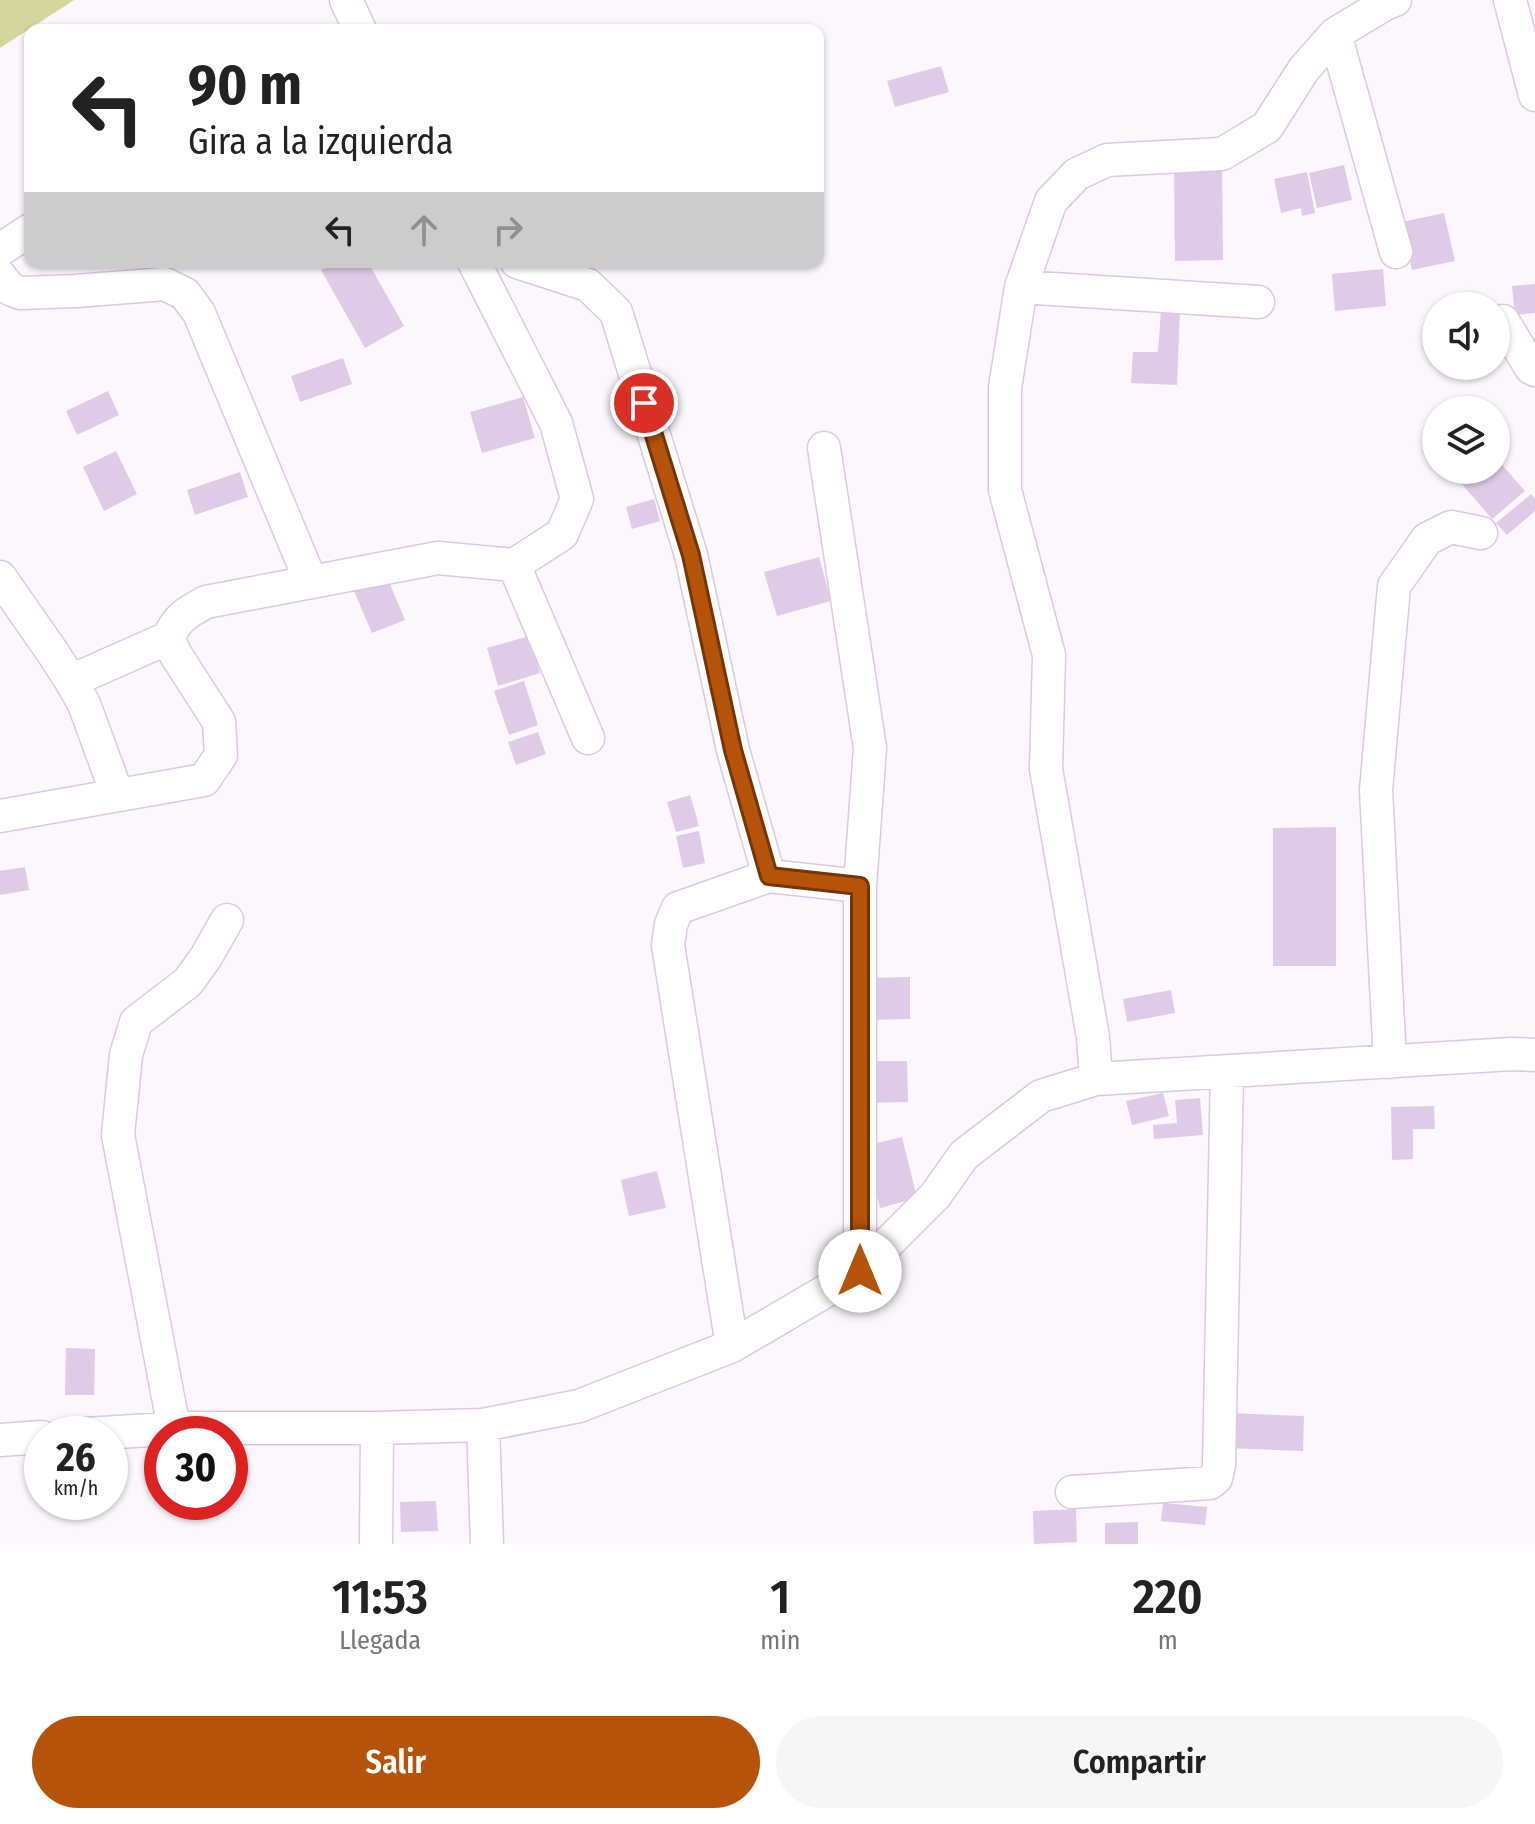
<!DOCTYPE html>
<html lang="es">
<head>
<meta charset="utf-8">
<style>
	:root { --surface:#fff; --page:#f6f6f6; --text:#222; --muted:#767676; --accent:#b45309 }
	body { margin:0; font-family:"Fira Sans Condensed",sans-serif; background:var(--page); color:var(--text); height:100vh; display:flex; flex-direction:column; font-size:30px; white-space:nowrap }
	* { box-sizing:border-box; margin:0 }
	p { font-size:26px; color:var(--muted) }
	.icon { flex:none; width:44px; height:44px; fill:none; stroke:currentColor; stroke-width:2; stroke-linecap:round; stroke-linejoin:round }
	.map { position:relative; height:1544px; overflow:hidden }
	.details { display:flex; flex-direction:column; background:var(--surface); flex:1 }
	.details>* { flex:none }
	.banner { position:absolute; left:24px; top:24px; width:800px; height:244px; border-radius:16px; box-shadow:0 2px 6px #0004; background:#fff; color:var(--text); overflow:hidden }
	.controls { position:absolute; left:1422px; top:292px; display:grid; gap:16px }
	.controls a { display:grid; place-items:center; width:88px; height:88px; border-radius:50%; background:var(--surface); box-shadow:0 2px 6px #0004; font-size:40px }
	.speed { position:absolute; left:24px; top:1416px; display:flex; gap:16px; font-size:40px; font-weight:700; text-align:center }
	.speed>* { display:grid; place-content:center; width:104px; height:104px; border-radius:50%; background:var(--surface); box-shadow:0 2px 6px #0004; line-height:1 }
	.speed small { font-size:20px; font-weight:400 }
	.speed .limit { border:12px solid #d22; background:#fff; color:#111 }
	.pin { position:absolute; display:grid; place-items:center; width:68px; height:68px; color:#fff; margin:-34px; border:4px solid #fff; border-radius:50%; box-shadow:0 2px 8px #0007 }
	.me { position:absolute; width:88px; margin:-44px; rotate:0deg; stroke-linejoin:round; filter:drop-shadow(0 0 6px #0008) }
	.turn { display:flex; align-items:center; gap:28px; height:168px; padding:0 32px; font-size:36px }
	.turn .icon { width:104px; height:104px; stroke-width:2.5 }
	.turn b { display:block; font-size:56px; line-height:68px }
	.lanes { display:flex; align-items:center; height:76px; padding:0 32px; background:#0003; justify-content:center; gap:40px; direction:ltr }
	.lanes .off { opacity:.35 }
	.eta { display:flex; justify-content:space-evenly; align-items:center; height:136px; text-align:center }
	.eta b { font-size:48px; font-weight:600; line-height:56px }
	.button { display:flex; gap:16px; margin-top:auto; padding:16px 32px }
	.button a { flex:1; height:92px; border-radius:48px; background:var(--accent); color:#fff; font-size:32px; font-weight:600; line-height:92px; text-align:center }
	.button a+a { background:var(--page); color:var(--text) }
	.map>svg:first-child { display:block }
</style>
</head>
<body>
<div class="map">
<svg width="1535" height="1544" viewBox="0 0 1535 1544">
	<rect width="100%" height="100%" fill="#fbf7fd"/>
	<path fill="#d4d79d" d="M0,0H74L0,48Z"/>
	<path fill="#dfcbe7" d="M941,66L949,92L895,107L887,81Z
		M1222,161L1223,260L1175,261L1174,162Z
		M1344,165L1352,200L1317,208L1309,173Z
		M1307,172L1315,213L1302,216L1301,208L1281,213L1274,179Z
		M1444,213L1455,261L1412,270L1402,222Z
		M336,262H368L404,326L365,348L321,270Z
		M1383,269L1386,306L1335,311L1332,274Z
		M1535,284V313L1515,315L1512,286Z
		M1161,310L1180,311L1177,385L1131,383L1133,352H1158Z
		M343,358L352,384L300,402L291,376Z
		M108,391L119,415L77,435L66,411Z
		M523,397L535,438L482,453L470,412Z
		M116,451L137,494L104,511L83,467Z
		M1496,458L1525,491L1492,519L1461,483L1477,470H1496Z
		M240,472L248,497L195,515L187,490Z
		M1531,494L1535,499V511L1507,535L1496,523Z
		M654,499L660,521L632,529L626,507Z
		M819,557L831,601L777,616L764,572Z
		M387,577L405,620L372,633L354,591Z
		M529,636L540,673L498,686L487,648Z
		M524,681L538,725L509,735L494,691Z
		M538,732L546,754L516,765L508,742Z
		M690,795L699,826L676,832L667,802Z
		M1336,827V966H1273V828Z
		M699,831L705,863L683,868L676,836Z
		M25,867L29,890L0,895V871Z
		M910,977V1019L865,1020L864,978Z
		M1171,990L1175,1013L1127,1022L1123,999Z
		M869,1061H907L908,1102L869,1103Z
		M1163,1093L1169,1116L1132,1125L1126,1101Z
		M1200,1098L1203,1135L1154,1139L1153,1125L1177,1123L1175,1100Z
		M1434,1106L1435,1129H1413V1159L1392,1160L1391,1107Z
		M902,1137L917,1198L880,1208L865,1146Z
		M657,1171L666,1208L629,1216L621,1180Z
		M66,1348L95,1349L94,1395H65Z
		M1225,1413L1304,1416L1303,1451L1224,1448Z
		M436,1501L438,1531L401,1532L400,1502Z
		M1163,1503L1207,1507L1205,1525L1161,1521Z
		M1076,1509L1077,1542L1034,1544L1033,1511Z
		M1138,1522V1544H1105V1523Z"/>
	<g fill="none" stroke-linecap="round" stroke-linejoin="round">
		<g stroke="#dcc8e4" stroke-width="35">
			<path id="street" d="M346,0L360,30
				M1510,0L1535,95
				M1335,34L1396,252
				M0,250L30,230
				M474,262L556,423L577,499L562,534L514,565
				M517,262L588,285L616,312L691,555L733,750L769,876
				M0,276L10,289L20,293L76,291L165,284L185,294L199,313L311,582
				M1021,287L1258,302
				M1503,321L1531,368L1535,370
				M824,448L870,748L860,886V1271
				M0,577L53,653L71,681L168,638
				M71,681L84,704L117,794
				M0,816L204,780L221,755L219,722L176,655L168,638C178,617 186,613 206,602L438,558L514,565L588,738
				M1390,1062L1376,790L1394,586L1427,539L1451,527L1481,533
				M1096,1079L1093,1037L1046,769L1049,655L1005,490V388L1021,287L1051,201L1077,174L1107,160L1222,154L1267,127L1304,69L1335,34L1385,4L1395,0
				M732,1346L668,945L671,924L678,908L769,876L860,886
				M483,1425L487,1544
				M174,1428L118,1135L126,1055L136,1022L188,982L206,957L227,920
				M86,1434L182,1428H377L483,1425L579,1406L732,1346L860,1271L935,1196L964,1155L1041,1096L1096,1079L1512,1054L1535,1055
				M0,1440L42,1437
				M1072,1492L1210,1483L1216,1478L1219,1465L1227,1072
				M376,1544L377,1428"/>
		</g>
		<use href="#street" stroke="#fff" stroke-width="32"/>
	</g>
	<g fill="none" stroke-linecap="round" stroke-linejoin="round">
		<g stroke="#753606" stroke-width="20">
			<path id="route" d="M644,403L691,555L733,750L769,876L860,886V1271"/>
		</g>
		<use href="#route" stroke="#b45309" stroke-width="14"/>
	</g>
</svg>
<div class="controls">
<a><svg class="icon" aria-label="sound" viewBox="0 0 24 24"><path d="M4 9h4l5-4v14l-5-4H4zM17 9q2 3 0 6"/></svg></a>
<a><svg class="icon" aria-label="layers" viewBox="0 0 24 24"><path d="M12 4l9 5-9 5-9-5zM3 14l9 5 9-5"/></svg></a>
</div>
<div class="speed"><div>26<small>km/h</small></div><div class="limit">30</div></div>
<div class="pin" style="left:644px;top:403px;background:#d93025"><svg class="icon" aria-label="arrive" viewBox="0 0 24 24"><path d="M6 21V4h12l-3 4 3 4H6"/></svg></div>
<svg class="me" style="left:860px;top:1271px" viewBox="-20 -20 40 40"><circle r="19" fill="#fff"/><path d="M0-13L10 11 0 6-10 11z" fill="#b45309"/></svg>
<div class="banner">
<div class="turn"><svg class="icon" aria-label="left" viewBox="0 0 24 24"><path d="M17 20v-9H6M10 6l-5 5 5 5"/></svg><div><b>90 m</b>Gira a la izquierda</div></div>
<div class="lanes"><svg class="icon" aria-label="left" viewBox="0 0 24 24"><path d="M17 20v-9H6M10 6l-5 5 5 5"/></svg><svg class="icon off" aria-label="ahead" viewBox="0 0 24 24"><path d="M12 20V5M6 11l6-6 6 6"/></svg><svg class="icon off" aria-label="right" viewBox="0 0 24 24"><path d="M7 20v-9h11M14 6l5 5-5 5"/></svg></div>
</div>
</div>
<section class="details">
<div class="eta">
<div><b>11:53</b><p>Llegada</p></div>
<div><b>1</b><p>min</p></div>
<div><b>220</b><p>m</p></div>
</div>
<div class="button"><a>Salir</a><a>Compartir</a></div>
</section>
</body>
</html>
